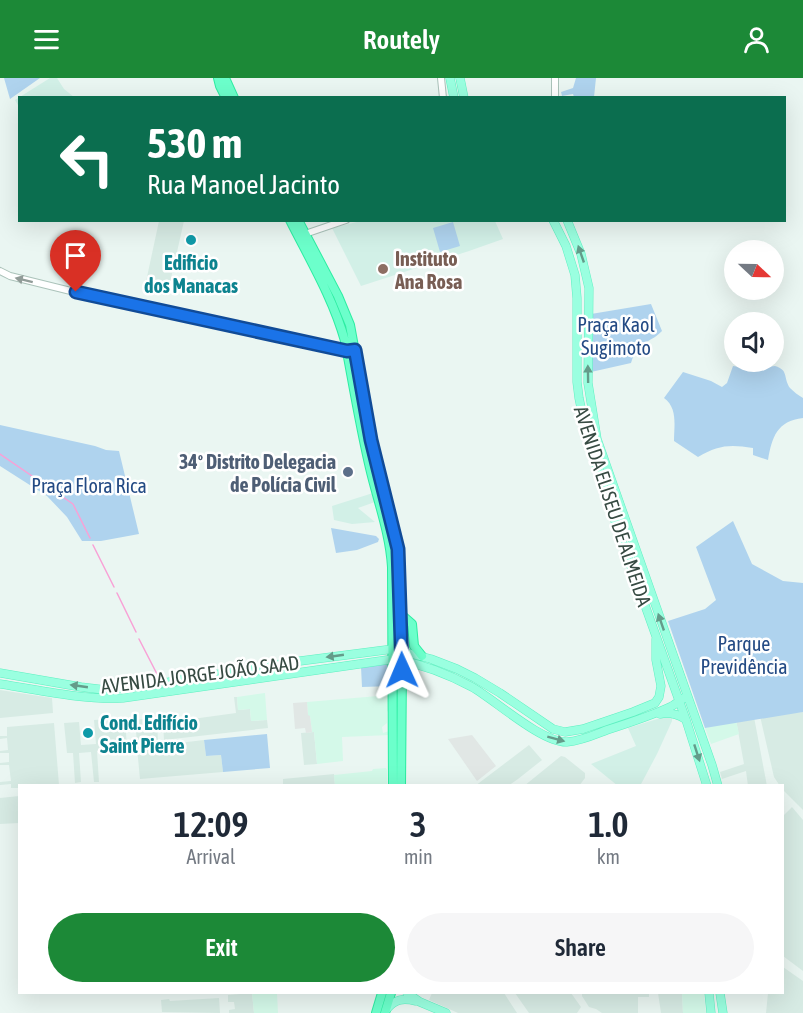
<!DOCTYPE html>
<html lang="en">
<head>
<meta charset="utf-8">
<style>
	:root { --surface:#fff; --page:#f6f6f7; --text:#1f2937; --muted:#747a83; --accent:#1c8937 }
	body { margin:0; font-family:"Asap Condensed",sans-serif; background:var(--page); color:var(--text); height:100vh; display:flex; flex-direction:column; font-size:22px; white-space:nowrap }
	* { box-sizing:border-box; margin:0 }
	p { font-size:20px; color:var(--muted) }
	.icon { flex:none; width:33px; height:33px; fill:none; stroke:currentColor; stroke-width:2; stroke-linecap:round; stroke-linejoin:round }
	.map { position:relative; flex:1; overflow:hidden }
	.sheet { position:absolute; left:18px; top:706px; width:766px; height:210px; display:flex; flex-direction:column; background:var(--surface); border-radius:0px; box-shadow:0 6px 24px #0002 }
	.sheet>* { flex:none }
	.hud { position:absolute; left:18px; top:18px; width:768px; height:126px; border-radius:0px; box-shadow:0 6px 24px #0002; background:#0b6e4f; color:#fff; overflow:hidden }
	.needle { width:39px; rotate:112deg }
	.tools { position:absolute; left:724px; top:162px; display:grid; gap:12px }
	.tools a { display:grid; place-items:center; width:60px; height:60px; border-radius:50%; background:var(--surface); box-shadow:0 6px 24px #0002; font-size:30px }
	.pin { position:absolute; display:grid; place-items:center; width:51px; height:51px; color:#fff; margin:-62px -26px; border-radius:50% 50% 50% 0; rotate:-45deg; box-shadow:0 0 6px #0007 }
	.pin .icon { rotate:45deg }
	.me { position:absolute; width:66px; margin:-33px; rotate:359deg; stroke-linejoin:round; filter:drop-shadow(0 0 4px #0008) }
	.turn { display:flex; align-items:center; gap:21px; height:126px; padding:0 30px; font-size:27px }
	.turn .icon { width:78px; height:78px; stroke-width:2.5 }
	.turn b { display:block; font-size:42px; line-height:51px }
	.eta { display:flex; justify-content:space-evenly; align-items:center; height:102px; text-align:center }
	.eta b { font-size:36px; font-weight:600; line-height:42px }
	.action { display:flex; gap:12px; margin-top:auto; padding:12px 30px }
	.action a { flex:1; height:69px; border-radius:36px; background:var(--accent); color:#fff; font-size:24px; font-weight:600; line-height:69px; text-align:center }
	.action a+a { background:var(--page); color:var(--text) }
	header { display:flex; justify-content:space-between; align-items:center; height:78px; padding:0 30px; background:var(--accent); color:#fff; font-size:27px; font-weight:600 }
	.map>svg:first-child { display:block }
</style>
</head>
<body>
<header><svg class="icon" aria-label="menu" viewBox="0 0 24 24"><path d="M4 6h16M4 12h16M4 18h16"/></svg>Routely<svg class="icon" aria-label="person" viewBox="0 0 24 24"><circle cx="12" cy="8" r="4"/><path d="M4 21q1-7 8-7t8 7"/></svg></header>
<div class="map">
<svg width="803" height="935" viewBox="0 0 803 935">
	<rect width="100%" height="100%" fill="#eaf6f2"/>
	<path fill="#d7ebe4" d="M159,143H184L167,218L144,213Z
		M0,612L52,620L53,635L0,640Z
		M234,619H237L238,632L250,631L251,643L267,642L268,650L164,662L163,645L236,635Z
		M803,634V732L784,713L783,708H780L774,699L760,638Z
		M754,639L767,708H748L746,693L722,701L720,694L744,686L736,642Z
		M125,640L127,670L97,673L99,704H94L91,674L79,675L81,704L75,705L73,675H67L64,645L79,644L81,667L96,666L94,642Z
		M151,640V647L157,646L158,662L137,664L135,642Z
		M54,645L59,707L20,708L19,710H11V706L0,707V704L11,703L9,687H0V685L9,684V675H0V673L8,672L7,660L0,661V658H7V649Z
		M314,654L317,686L304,687L301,655Z
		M204,662L206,678L221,677L223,694L140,701L137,670Z
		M529,667L542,682L518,701L508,708H475Z
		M561,678L565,679L585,695V700L579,708H524Z
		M334,696L335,708H283V701Z
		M19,718V745L0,746V720Z
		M792,729L803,742V893L783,878V738Z
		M783,889L803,903V935H766L768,915H783Z
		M252,915L254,935H229V932L235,931L234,924H228V917Z
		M432,915H504L517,935H458L429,922Z
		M515,915H571L581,929L577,935H529Z
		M582,915H649V919H638V935H602L596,931L589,929L582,918Z
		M658,915H682L683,935H661Z
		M219,920L220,935L162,934L161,922L169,921L170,923Z"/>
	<path fill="#d4f9e9" d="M265,615L267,642L251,643L250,631L238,632L237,619Z
		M390,617V629L387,634V645L382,649L383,655L389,653H390V657L342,659L343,683L317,686L314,654H312L310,638H308L307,624Z
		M736,642L739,656L711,666L705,650Z
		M386,690L387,692V708H335L334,697L372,693L373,691Z
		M252,915H277L278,935H254Z
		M682,915H704L706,935H683Z"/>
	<path fill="#d2f0e7" d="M50,0H57L64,11L74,19L20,20L19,29L15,22Z
		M361,143H495L503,161L469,173L361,208L332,150Z
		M373,415L375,424L358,430L375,444L352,446L334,442L332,428Z
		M667,638L672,640V643L657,676L640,708H618L591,686L636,668L628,650Z"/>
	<path fill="#afd3ee" d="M4,0H40L10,21Z
		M576,0H596L594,19H574L573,16L562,18L561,14L573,10Z
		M453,144L460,168L440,174L433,150Z
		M651,226L662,253C647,268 639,260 631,285L591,294V236Z
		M733,288L752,291L775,288C789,292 783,300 790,310C794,314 798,317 803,320V340C777,343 772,359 768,382L753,377V370C730,366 718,367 698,379L674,363C674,348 678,330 664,320L683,294L711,303L722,309L727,305Z
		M0,347L95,368L106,372L119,373L139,456L101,463H82L67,439L47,418L0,388Z
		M733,443L752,486L783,503L803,505V634L705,650L668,543L705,531L716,522L696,469Z
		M331,450L376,458L379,461L378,464L357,472L336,475Z
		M390,585L392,608L362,609L361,589Z
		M267,656L270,690L223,694L221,677L206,678L204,662Z"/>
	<path fill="#e1e7e5" d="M307,624L308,637L310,638L312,654L306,655L305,650L295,651L293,625Z
		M472,657L496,688L477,703L448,661Z"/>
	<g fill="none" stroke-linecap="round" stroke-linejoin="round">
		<path stroke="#f8a1d6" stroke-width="1.5" d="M0,376L73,426L90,460
			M93,467L114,509
			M117,515L136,554
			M139,561L157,596"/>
		<g stroke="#abc3ba" stroke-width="8">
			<path id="minor" d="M441,0L443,20
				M555,0V20
				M302,157L346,142
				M0,193L10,198L95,219L349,273"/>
		</g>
		<g stroke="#5ef0c1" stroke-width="9">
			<path id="major" d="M450,0L454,20
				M460,0L464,20
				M553,142L566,168L575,197L577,220V304L579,320L588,363L617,449L686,642L707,708
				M567,142L581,176L589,210L588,305L597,361L712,687L718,708
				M0,595L81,609L106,612L169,604L300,583L393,571L431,581L457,591L475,600L500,615L553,651L565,654L583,651L633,634L655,625L659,619L661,608L656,582V561
				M0,606C40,612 81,622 123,620L394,581C421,586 448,596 472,609C495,622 542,665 567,664C581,663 594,657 607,652C629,645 651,638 672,628C677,625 682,621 687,618
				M660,636C670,634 677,636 685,641
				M407,915L420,924L446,935
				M709,915L711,935
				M720,915L723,935
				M387,931C395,921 403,920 416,923"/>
		</g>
		<g stroke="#2deda2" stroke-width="10">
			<path id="highway" d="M218,0L220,8L226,20
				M225,0L234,20
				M290,142C310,182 333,220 345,263C353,305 360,348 370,390C378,424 390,455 392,489L393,708
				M298,142L338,218L350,247L371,362L398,471L402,592L401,708
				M396,538L404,539L412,546L414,568L422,578
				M376,935L382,915
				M385,935L391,915"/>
		</g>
		<use href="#minor" stroke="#fff" stroke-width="6"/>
		<use href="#major" stroke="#9affe0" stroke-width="8"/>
		<use href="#highway" stroke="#6cffcb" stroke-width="8"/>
	</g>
	<defs><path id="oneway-solid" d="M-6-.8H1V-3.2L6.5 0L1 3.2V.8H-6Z" transform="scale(1.5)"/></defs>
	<g fill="#649c8a">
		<use href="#oneway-solid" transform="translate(581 176) rotate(-109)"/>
		<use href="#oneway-solid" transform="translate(588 296) rotate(-91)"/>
		<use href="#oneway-solid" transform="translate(661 544) rotate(-109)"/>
		<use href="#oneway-solid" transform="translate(335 578) rotate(172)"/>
		<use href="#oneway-solid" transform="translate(79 608) rotate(-172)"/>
		<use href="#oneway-solid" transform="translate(556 661) rotate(15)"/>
		<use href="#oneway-solid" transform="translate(697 675) rotate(72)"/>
	</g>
	<use fill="#919c98" href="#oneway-solid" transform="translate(24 202) rotate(-166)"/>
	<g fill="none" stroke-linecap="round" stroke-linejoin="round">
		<g stroke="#114b97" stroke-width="15">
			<path id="route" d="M76,214L347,273L355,272L371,362L398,471L402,592"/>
		</g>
		<use href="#route" stroke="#1a73e8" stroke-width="10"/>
	</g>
	<g fill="#0f9aa8" stroke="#fff" stroke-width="2">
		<circle cx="191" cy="162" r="6"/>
		<circle cx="88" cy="655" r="6"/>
	</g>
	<circle fill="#8d6e63" stroke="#fff" stroke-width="2" cx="383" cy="191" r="6"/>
	<circle fill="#5c6f8a" stroke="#fff" stroke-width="2" cx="348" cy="394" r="6"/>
	<g text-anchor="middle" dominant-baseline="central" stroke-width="5" stroke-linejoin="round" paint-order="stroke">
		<g font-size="20" font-weight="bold" fill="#785e54" stroke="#fff" text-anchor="start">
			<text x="395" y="180">Instituto<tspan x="395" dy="23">Ana Rosa</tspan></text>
		</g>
		<g font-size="20" font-weight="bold" fill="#0d838f" stroke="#fff">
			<text x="191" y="184">Edificio<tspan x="191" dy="23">dos Manacas</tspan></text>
			<text x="100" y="644" text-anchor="start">Cond. Edifício<tspan x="100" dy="23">Saint Pierre</tspan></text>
		</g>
		<g font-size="20" fill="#234a84" stroke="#fff">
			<text x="616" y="246">Praça Kaol<tspan x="616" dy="23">Sugimoto</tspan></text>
			<text x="89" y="407">Praça Flora Rica</text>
			<text x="744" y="565">Parque<tspan x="744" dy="23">Previdência</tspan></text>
		</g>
		<g font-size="20" font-weight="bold" fill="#4e5e75" stroke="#fff" text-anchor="end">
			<text x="336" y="383">34º Distrito Delegacia<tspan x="336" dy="23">de Polícia Civil</tspan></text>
		</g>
		<g font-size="20" fill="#374b43" stroke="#fff">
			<text transform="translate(613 428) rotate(72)">AVENIDA ELISEU DE ALMEIDA</text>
			<text transform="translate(200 596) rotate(-7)">AVENIDA JORGE JOÃO SAAD</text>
		</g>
	</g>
</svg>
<div class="tools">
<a><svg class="needle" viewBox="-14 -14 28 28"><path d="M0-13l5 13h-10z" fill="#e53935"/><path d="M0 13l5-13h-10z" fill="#747a83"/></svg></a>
<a><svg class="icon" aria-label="sound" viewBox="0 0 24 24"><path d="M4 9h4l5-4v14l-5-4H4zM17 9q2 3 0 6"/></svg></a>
</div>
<div class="pin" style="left:76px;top:214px;background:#d93025"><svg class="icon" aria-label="arrive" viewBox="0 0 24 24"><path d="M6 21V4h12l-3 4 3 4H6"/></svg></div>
<svg class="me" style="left:402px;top:592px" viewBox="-20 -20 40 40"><path d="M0-17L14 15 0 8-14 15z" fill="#1a73e8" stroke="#fff" stroke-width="4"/></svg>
<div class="hud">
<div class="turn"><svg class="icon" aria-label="left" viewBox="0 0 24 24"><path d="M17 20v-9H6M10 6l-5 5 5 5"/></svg><div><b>530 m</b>Rua Manoel Jacinto</div></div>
</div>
<section class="sheet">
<div class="eta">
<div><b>12:09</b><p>Arrival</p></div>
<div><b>3</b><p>min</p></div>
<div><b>1.0</b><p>km</p></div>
</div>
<div class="action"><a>Exit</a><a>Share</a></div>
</section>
</div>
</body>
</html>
